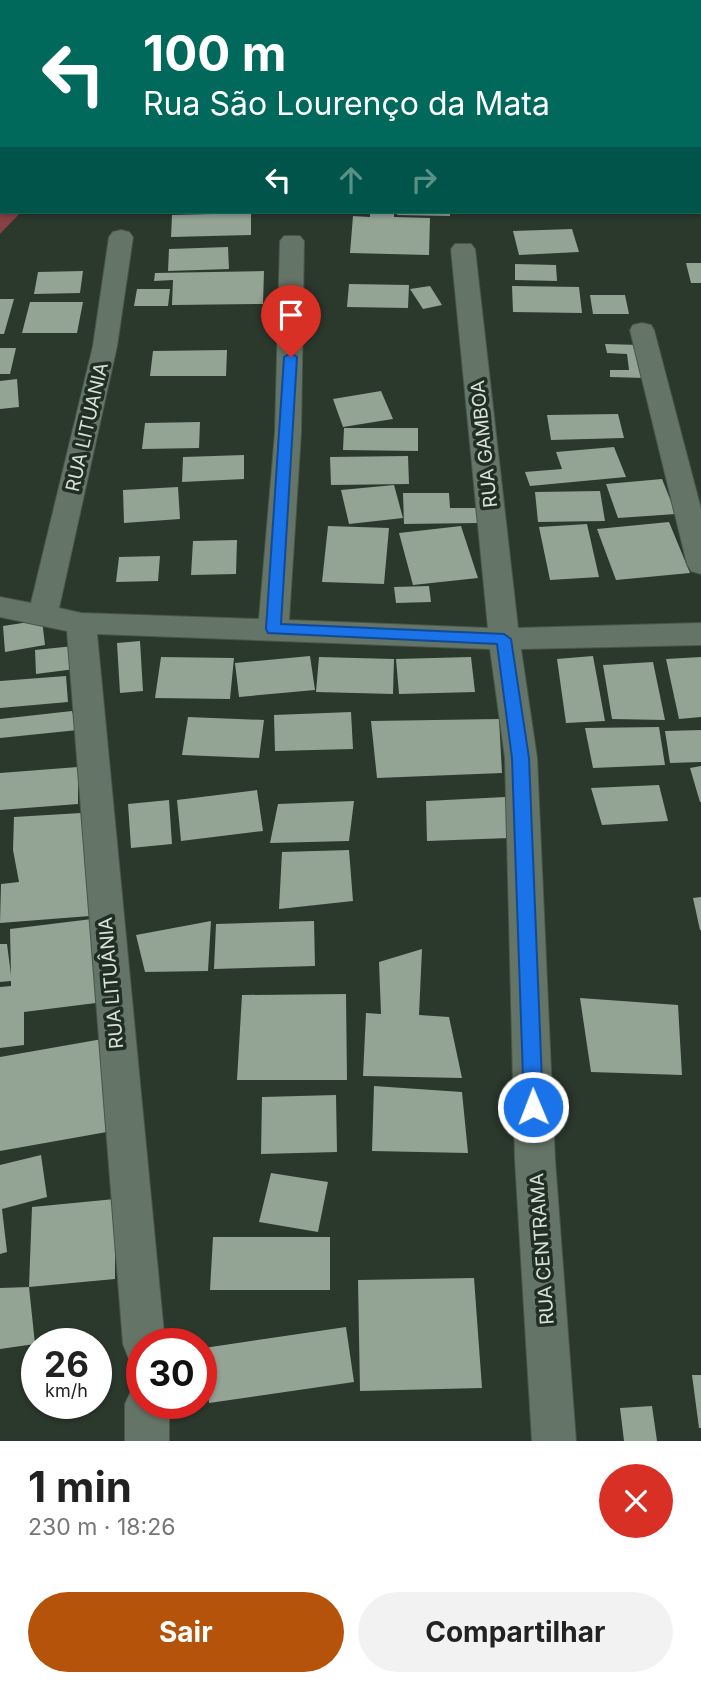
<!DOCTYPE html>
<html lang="pt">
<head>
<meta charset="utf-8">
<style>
	:root { --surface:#fff; --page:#f2f2f2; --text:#222; --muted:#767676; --accent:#b45309 }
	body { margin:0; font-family:Inter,sans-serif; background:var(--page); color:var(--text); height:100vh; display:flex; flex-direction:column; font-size:26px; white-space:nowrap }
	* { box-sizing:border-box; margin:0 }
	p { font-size:23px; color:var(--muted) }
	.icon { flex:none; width:38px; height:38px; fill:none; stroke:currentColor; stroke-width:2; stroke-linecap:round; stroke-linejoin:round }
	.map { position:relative; height:1441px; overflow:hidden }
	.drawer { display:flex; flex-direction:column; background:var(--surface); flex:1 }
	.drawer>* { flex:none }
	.banner { position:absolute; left:0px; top:0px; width:702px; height:214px; box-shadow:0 2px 5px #0004; background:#00695c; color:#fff; overflow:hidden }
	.speed { position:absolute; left:21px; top:1328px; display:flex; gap:14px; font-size:35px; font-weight:700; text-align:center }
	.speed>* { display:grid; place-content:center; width:91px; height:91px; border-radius:50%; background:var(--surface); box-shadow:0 2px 5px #0004; line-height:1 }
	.speed small { font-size:18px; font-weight:400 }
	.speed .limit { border:10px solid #d22; background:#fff; color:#111 }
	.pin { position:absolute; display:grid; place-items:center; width:60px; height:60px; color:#fff; margin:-72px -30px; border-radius:50% 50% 50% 0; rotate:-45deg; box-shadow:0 0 7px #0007 }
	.pin .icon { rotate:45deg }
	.me { position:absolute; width:77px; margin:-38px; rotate:359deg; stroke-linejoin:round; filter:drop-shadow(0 0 5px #0008) }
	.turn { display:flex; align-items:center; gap:24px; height:147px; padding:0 28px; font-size:32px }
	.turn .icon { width:91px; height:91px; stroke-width:2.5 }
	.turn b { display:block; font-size:49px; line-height:60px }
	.lanes { display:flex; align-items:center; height:66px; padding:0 28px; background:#0003; justify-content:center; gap:35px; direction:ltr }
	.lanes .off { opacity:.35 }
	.round { display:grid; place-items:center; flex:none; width:74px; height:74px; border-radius:37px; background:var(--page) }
	.summary { display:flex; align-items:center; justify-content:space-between; height:119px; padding:0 28px }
	h1 { font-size:42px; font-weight:700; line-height:52px }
	.cta { display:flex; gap:14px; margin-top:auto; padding:14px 28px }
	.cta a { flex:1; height:80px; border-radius:42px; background:var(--accent); color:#fff; font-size:28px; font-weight:700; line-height:80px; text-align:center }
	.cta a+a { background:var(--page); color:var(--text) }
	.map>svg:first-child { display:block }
</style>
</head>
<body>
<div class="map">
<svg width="701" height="1441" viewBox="0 0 701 1441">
	<rect width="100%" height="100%" fill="#2b382c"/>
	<path fill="#894047" d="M0,0H701V173L700,2H2V212H21L0,234Z"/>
	<path fill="#93a394" d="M370,212H394V217L430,218L429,255L350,253L353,216L370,217Z
		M398,212H450V216L397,215Z
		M251,213V235L171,237L172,215Z
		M572,229L579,252L519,255L513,231Z
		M228,247L229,269L168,271L169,249Z
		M686,263H701V283H691Z
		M515,264L556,265L557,281L515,280Z
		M83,271L80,293L34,294L38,272Z
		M264,271L263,304L172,305L173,280L154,281L155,273Z
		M349,284L409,285L408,308L347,307Z
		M430,286L442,305L423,309L410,289Z
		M512,286L579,287L582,313L513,312Z
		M137,289H170L168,306H134Z
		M590,295H625L629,314H593Z
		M0,299H14L4,334H0Z
		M30,302H83L77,333H22Z
		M605,344L640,345L645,378L610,377V370H629L627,354L607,353Z
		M0,348H16L10,374H0Z
		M227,350L226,376H150L153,351Z
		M17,379L19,407L0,409V381Z
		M381,391L393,419L343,427L333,399Z
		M618,414L624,438L551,440L547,415Z
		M200,422L199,448L142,449L145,423Z
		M344,428H418V451L343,450Z
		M614,447L626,477L530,486L525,472L562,469L556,452Z
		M244,455V479L182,482L183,457Z
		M408,456L409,484L331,485L330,457Z
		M662,479L676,514L618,518L606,484Z
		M394,485L403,518L349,524L341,490Z
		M178,487L180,519L124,523L123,490Z
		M600,491L605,521L538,522L535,492Z
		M403,493H449L450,508H477L478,523L404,524Z
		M669,522L690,573L616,580L597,529Z
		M587,524L599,577L550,580L539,527Z
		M328,526L389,528L384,584L322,582Z
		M461,526L478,578L413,585L399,533Z
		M237,540L236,574L191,575L193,541Z
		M160,556L158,581L116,582L119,557Z
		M429,586L431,602L396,603L394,587Z
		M42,620L45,645L5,652L3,626Z
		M140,641L143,691L120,693L117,643Z
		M74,646L75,669L36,674L35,650Z
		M310,656L315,690L239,697L235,663Z
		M593,656L605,721L566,723L557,659Z
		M161,657L234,658L230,699L155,698Z
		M319,657L394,659L393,694L316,692Z
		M471,657L475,692L399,694L396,659Z
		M701,657V717L679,719L666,659Z
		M653,662L665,720L612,719L603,665Z
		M66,676L68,702L0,708V681Z
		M72,711L78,730L0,738V719Z
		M351,712L353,749L275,751L274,715Z
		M188,717L264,720L259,758L182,755Z
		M499,719L502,773L377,778L371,721Z
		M659,727L665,765L593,768L585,728Z
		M701,730V762L670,763L665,731Z
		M701,766V802H700L690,768Z
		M78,767V804L0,810V773Z
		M659,785L668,821L602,825L591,788Z
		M257,790L263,831L181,841L177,800Z
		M505,797L511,838L427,841L426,801Z
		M169,800L172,844L131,848L128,804Z
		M354,801L349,841L270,843L278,804Z
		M81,813L90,916L0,923L1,884L19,882L13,850L14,817Z
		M349,850L353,901L279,909L282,852Z
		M701,897V930H700L693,898Z
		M92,919L96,1003L24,1012V1045L0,1048V987L11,986V981L0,982V944H7L11,975L10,929Z
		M211,921L208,971L145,972L136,935Z
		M314,921L315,966L214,969L216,924Z
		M422,949L419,1015L449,1017L462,1078L363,1076L366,1013L381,1014L379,962Z
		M346,994L347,1080H237L242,995Z
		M580,998L678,1005L682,1075L591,1072Z
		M108,1038L118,1130L0,1151V1057Z
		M374,1086L462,1092L468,1153L372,1151Z
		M336,1095L337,1152L261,1154L262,1097Z
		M41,1155L47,1197L2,1209L7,1252L0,1254V1165Z
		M271,1173L328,1182L318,1232L259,1222Z
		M115,1199V1279L29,1287L35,1344L0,1349V1288L29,1287L32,1207Z
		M213,1237H330V1290H210Z
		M474,1278L482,1388L360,1391L358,1280Z
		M346,1327L354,1382L209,1403L204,1348Z
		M692,1375H701V1428H699Z
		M652,1406L657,1441H624L620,1408Z"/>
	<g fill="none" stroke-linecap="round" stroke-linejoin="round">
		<g stroke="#4a564b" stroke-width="2">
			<path id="street" d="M121,230L129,232L133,237L117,346L59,608L81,613L259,619L275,433L280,241L284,236H300L304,241L301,433L289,620L488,628L451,249L455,244H471L475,249L518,628L701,623V645L521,649L537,758L555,1160L576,1441H532L515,1160L505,758L490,649L97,634L165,1344H142V1364L129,1359L123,1344L67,631L0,617V597L31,603L93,346L109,237L113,232Z
				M642,323L651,325L654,330L701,509V574L691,571L687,564L630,330L633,325Z
				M142,1384V1404H169V1441H125V1404L132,1389Z"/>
		</g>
		<use href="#street" fill="#647466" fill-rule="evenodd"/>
	</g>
	<path fill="#1a73e8" stroke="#114b97" stroke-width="2" d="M291,353L297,357L281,624L504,634L511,639L529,758L543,1107L540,1113L533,1116L527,1113L524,1107L512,758L497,644L268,633L266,629L284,357Z"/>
	<g text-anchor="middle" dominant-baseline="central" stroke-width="7" stroke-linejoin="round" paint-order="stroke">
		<g font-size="19" fill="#d8e1d9" stroke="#212e22">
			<text transform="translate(87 427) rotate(-77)">RUA LITUANIA</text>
			<text transform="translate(484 444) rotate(-96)">RUA GAMBOA</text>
			<text transform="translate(111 983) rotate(-95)">RUA LITUÂNIA</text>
			<text transform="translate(542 1249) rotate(-94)">RUA CENTRAMA</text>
		</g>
	</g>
</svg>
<div class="speed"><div>26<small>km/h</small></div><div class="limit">30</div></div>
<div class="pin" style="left:291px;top:357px;background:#d93025"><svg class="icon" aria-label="arrive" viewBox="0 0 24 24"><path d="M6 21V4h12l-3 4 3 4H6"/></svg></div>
<svg class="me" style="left:533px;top:1107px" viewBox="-20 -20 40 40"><circle r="17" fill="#1a73e8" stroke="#fff" stroke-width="3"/><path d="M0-11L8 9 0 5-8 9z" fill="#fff"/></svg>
<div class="banner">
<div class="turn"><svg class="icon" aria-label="left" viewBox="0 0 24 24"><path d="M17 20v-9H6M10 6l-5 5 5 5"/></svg><div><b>100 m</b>Rua São Lourenço da Mata</div></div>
<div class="lanes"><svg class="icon" aria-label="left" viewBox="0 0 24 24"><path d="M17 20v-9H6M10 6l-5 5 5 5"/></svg><svg class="icon off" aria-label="ahead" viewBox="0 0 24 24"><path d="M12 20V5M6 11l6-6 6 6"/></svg><svg class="icon off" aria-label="right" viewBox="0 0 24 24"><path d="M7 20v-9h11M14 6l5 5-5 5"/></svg></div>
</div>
</div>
<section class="drawer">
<div class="summary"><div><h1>1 min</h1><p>230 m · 18:26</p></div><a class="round" style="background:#d93025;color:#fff"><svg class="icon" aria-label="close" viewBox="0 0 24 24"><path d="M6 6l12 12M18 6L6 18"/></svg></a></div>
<div class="cta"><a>Sair</a><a>Compartilhar</a></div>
</section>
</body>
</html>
